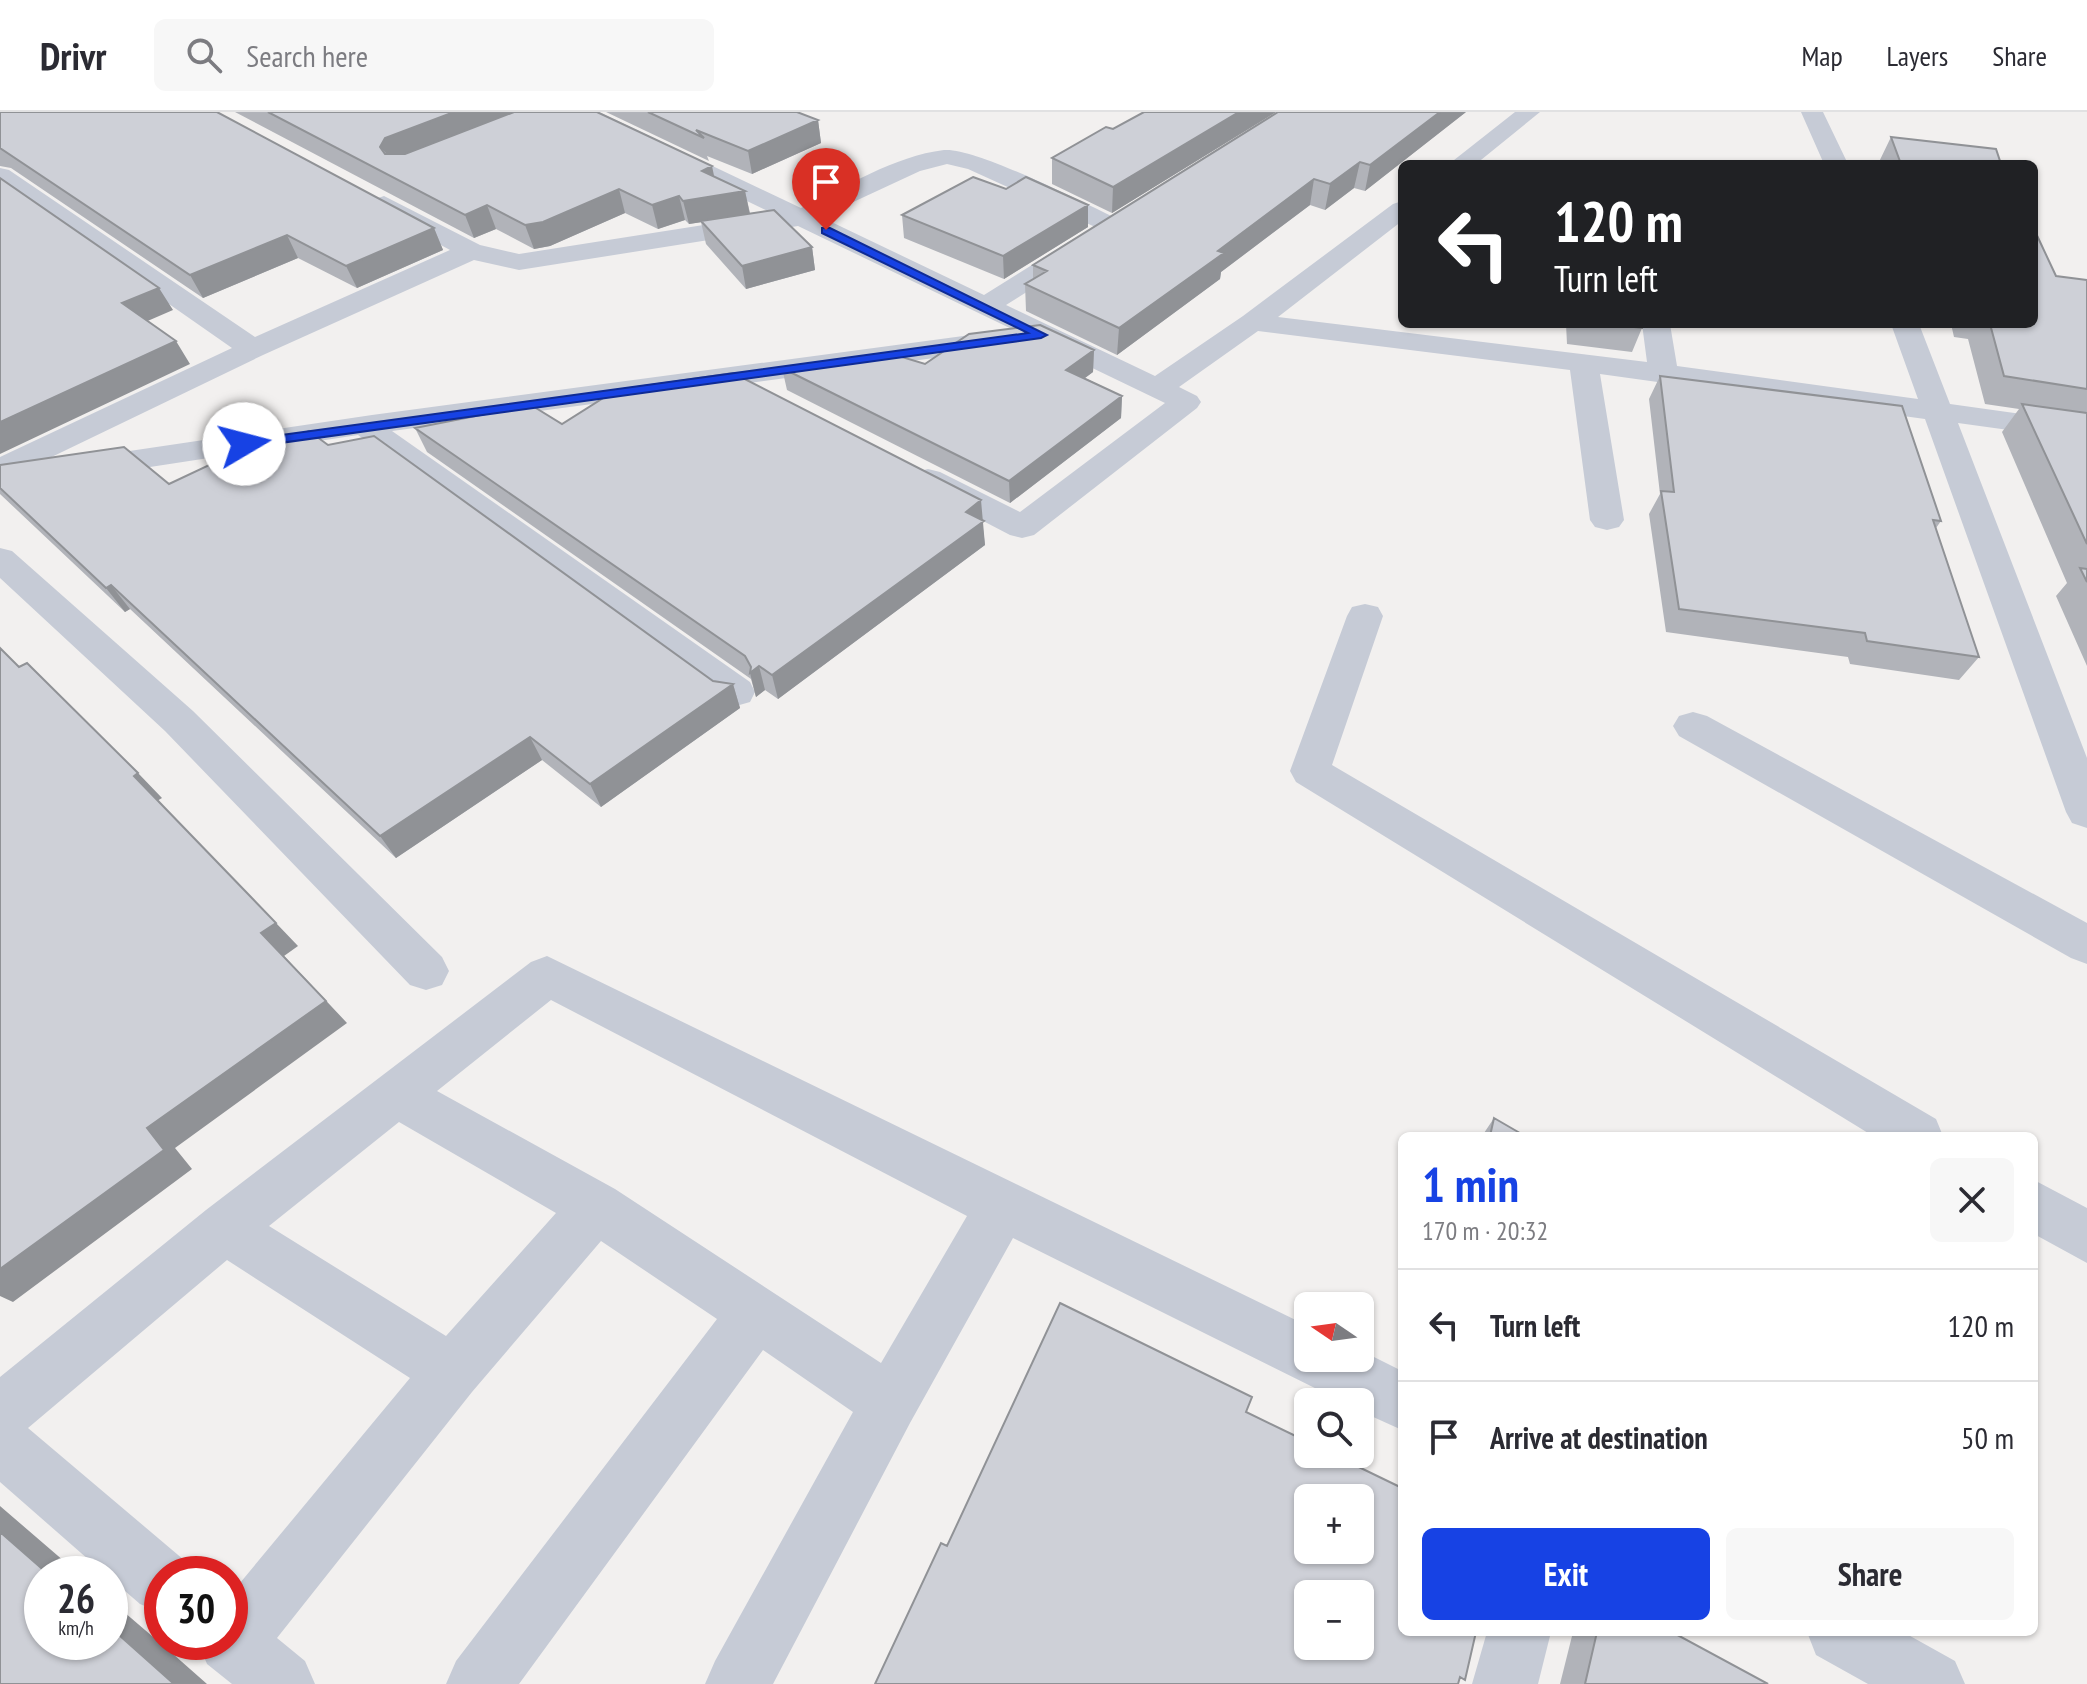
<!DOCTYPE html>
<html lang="en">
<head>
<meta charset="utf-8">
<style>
	:root { --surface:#fff; --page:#f7f7f7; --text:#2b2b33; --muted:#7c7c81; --line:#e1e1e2; --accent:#1742e4 }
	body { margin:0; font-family:"PT Sans Narrow",sans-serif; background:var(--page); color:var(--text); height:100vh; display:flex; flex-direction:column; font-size:30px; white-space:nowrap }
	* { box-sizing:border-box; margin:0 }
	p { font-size:26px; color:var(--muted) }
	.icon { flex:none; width:44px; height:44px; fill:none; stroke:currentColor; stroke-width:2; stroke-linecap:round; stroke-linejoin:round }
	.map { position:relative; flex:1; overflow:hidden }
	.details { position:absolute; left:1398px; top:1020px; width:640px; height:504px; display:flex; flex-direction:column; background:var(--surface); border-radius:12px; box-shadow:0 2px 6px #0004 }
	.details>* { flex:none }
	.banner { position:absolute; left:1398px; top:48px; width:640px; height:168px; border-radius:12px; box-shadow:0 2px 6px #0004; background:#202124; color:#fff; overflow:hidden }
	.needle { width:52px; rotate:283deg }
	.buttons { position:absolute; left:1294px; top:1180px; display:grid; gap:16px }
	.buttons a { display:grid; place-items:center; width:80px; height:80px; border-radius:12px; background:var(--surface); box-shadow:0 2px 6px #0004; font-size:40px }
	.speed { position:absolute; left:24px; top:1444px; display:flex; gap:16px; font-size:40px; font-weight:700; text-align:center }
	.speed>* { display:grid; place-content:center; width:104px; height:104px; border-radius:50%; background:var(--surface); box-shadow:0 2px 6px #0004; line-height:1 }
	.speed small { font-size:20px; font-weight:400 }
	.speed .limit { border:12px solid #d22; background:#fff; color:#111 }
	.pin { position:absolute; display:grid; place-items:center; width:68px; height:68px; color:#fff; margin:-82px -34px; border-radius:50% 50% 50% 0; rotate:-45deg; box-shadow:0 0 8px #0007 }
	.pin .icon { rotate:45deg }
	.me { position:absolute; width:88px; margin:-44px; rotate:82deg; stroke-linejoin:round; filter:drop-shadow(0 0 6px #0008) }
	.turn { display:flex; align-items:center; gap:28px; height:168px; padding:0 24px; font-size:36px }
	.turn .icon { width:104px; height:104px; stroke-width:2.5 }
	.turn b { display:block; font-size:56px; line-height:68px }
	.round { display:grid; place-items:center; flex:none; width:84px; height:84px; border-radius:12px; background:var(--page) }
	.summary { display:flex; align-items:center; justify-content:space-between; height:136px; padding:0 24px }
	h1 { font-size:48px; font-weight:700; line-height:60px; color:var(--accent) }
	.button { display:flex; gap:16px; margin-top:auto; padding:16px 24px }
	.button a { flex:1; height:92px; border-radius:12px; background:var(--accent); color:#fff; font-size:32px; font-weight:700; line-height:92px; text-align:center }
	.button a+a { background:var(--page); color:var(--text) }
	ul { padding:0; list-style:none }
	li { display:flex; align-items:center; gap:24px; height:112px; padding:0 24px; border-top:2px solid var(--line) }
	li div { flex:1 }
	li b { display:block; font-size:30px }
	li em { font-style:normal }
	header { display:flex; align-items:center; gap:48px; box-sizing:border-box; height:112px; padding:0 40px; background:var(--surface); border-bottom:2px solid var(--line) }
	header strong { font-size:38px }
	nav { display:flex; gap:44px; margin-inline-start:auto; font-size:28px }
	.search { width:560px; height:72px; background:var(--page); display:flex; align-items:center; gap:20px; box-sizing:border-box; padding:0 28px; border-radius:12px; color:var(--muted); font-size:30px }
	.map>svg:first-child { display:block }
</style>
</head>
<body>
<header>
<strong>Drivr</strong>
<div class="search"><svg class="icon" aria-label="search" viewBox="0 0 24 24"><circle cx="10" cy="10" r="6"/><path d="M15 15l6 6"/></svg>Search here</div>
<nav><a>Map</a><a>Layers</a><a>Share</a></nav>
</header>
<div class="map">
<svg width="2087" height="1572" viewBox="0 0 2087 1572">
	<rect width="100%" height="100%" fill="#f2f0ef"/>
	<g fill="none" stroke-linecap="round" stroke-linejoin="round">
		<path fill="#c6cbd6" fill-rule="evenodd" d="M570,0H599L801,96C846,75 894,44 944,38C977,35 1087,93 1122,109L1126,114L1122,119H1104L968,57L947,52L920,59L821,105L984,183L1075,126H1093L1097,132L1093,138L1006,193L1155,264L1243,204L1393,92L1402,89V109L1278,205L1647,250L1642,212H1670L1677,254L1918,287L1891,212H1919L1950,292L2087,311V329L1958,311L2087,646V716L2072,711L2066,700L1925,307L1600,262L1624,408L1619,415L1607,418L1595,415L1590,408L1570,258L1258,219L1179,275L1197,284L1201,290L1197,296L1034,423L1022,426L1010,423L916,374L912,367L916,360L928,357L940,360L1020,400L1165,291L798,114L519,158L474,148L263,243L35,353L372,303L1008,218L1018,221L1022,227L1018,233L1008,236L392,319L750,570L755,580L750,590L736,594L722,590L358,323L0,378V345L232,236L0,74V56L9,58L255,225L450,138L375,97L371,92L375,87L384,84L480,133L519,142L774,102L573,5Z
			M1515,0H1540L1476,52H1449Z
			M1801,0H1823L1848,52H1824Z
			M0,436L12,439L193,599L442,845L449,859L442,873L426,878L410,873L165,619L0,466Z
			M1365,492L1378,495L1383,504L1332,653L1936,1007L1943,1024H1873L1296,670L1290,659L1347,504L1352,495Z
			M1693,600L1707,604L2087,811V852L2071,846L1679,624L1673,614L1679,604Z
			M547,844L1308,1214V1246H1360V1238L1402,1259V1318L1360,1299V1290H1343L1013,1126L910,1311L773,1572H705L715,1549L853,1300L763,1238L519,1572H446L456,1549L717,1207L601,1129L472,1280L277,1526L305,1549L315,1572H232L207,1552L198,1530H230V1483L410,1266L227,1148L28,1316L184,1448L190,1462H162V1501L140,1492L110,1466V1462H105L0,1370V1265L206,1098L531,850ZM551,888L967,1104L881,1251L615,1077L437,979ZM399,1010L556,1101L446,1224L269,1114Z
			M2034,1068L2087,1096V1151L2034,1122Z
			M1487,1520H1551L1538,1572H1472Z
			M1807,1520H1903L1955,1549L1965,1572H1868L1816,1543Z"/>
	</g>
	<path fill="#b1b3b9" d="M0,0L434,116L443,138L357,176L298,146L203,186L11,56L0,54Z
		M235,0H597L714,65L745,79L750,101L812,135L815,158L746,177L706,132L701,110L689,112L685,108L658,117L625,101L550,134L534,137L496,117L474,126Z
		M606,0H797L818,8L821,31L752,62L707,44L709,49Z
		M1144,0H1276L1112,101L1052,72V46L1113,17Z
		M1466,0L1365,79L1354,76L1325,98L1310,93L1221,160L1220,167L1117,243L1026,199L1025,172L1033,167V153Z
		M1891,25L2001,52H1878Z
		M1006,77L1088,115L1004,167L904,126L902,103Z
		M2056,164L2087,168V554L2056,484L2067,471L2002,320L2019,297L1985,292L1968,227L1954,225L1951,212H2034Z
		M1566,212H1642V216L1632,240L1567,232Z
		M1094,238L1093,260L1085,266L1122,284L1121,306L1010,391L787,278L782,256L925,252Z
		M1660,264L1941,409L1936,416L1979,545L1959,568L1850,552L1848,545L1666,520L1649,402L1660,382L1649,287Z
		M562,312L982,409L985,433L778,587L765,578L756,585L751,567L427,340L415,316Z
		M328,333L713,569L733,572L740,596L601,695L542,648L396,746L130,497L125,500L0,382V353L169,372L260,334Z
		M1494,1006L1525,1024H1482Z
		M1573,1520H1672L1768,1572H1560Z"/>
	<path fill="#909296" d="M454,0H521L394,49L380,35L385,26Z
		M1239,0H1276L1112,101L1113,75Z
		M1440,0H1466L1365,79L1370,53Z
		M818,8L821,31L752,62L748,39Z
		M1360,50L1354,76L1325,98L1330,72Z
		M712,54L717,78L702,59Z
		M1314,67L1310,93L1221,160L1220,167L1117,243L1119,216L1218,139Z
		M619,77L625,101L550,134L534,137L525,113Z
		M745,79L750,103L689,112L683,89Z
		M679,84L685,108L658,117L652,93Z
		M487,93L496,117L474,126L465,103Z
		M1088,93V115L1004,167L1003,144Z
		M434,116L443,138L357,176L346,154Z
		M287,123L298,146L203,186L190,163Z
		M812,135L815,158L746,177L742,154Z
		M159,176L173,198L136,214L122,191Z
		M176,229L190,252L0,342V310Z
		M1094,238L1093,260L1066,280V258Z
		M1122,284L1121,306L1010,391L1009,369Z
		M981,388L985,433L778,587L772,563L966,400Z
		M111,473L130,497L125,500L106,476Z
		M759,554L765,578L756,585L750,561Z
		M733,572L740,596L601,695L590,672Z
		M530,625L542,648L396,746L380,724Z
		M138,661L162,686L157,689L134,664Z
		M276,811L298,834L284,844L347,911L175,1036L192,1057L13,1190L0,1184V1157L147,1016L261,821Z
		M0,1394L79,1462H48L0,1420Z
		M110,1488L173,1542L207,1572H174L110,1515Z"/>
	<path fill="#ced0d7" stroke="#909296" stroke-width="2" fill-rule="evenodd" d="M0,0H217L434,116L346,154L287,123L190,163L0,36Z
		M268,0H454L385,26L380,35L385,42H405L514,0H597L712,54L702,59L745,79L683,89L679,84L652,93L619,77L543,110L525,113L487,93L465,103Z
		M648,0H797L818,8L748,39L696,18L704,26Z
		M1144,0H1239L1113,75L1052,46L1106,15L1113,17Z
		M1278,0H1440L1370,53L1360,50L1330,72L1314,67L1218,139L1224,141L1119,216L1025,172L1047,159L1033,153Z
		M1891,25L1996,37L2001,52H1901Z
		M973,65L1006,77L1026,65L1088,93L1003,144L902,103Z
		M0,66L159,176L122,191L176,229L0,310Z
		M774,98L812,135L742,154L701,109Z
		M2034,117L2056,164L2087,168V277L2004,264L1990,212H2034Z
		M1607,212H1642V216Z
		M1040,213L1094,238L1066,258L1122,284L1009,369L782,256L892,242L925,252L969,222Z
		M733,261L981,388L966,400L984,409L772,563L759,554L750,561L751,555L745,544L415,316L531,293L562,312L616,278Z
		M1660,264L1902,294L1941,409L1933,408L1979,545L1867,529L1865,521L1679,497L1661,379L1674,380Z
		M2022,292L2087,301V432Z
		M309,319L328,333L374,324L713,569L733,572L590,672L530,625L380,724L111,473L106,476L0,376V353L124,335L169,372L256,331L260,334L271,329L277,334Z
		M2080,456L2087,457V470Z
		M0,536L19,555L27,551L138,661L134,664L276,811L261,821L326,889L147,1016L164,1038L0,1157Z
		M1494,1006L1525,1024H1490Z
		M1060,1191L1252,1285L1246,1300L1308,1330V1342H1332L1402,1376V1520H1476L1465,1568L1460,1565L1458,1572H875L941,1431L947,1434ZM1308,1386H1360V1438H1308ZM1308,1482H1360V1534H1308Z
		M0,1420L48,1462H42V1530H110V1515L174,1572H0Z
		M1597,1520H1672L1768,1572H1585Z"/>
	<path fill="#1742e4" stroke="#0f2b94" stroke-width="2" d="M822,116H830L1047,223L1041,226L244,336L237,332L244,328L1028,221L822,121Z"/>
</svg>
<div class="buttons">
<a><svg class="needle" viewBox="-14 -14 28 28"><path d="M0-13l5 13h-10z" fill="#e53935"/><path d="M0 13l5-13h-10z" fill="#7c7c81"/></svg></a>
<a><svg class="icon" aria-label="search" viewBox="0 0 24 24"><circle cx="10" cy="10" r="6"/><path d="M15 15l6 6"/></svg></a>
<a>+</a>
<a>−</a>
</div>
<div class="speed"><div>26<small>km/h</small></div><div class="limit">30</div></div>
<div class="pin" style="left:826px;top:118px;background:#d93025"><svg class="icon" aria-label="arrive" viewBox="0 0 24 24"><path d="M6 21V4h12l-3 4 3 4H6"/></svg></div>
<svg class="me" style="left:244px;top:332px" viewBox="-20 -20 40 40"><circle r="19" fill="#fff"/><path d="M0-13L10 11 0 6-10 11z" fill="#1742e4"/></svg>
<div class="banner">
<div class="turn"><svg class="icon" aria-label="left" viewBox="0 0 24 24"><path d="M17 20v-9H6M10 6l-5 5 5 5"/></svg><div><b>120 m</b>Turn left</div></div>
</div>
<section class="details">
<div class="summary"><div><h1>1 min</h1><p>170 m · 20:32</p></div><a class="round"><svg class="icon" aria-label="close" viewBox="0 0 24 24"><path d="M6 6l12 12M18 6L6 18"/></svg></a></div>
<ul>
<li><svg class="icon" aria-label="left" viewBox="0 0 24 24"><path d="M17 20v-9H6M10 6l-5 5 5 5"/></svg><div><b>Turn left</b></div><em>120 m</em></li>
<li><svg class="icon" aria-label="arrive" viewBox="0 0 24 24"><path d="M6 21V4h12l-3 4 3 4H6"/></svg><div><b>Arrive at destination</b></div><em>50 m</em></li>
</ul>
<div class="button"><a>Exit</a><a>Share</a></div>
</section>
</div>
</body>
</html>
